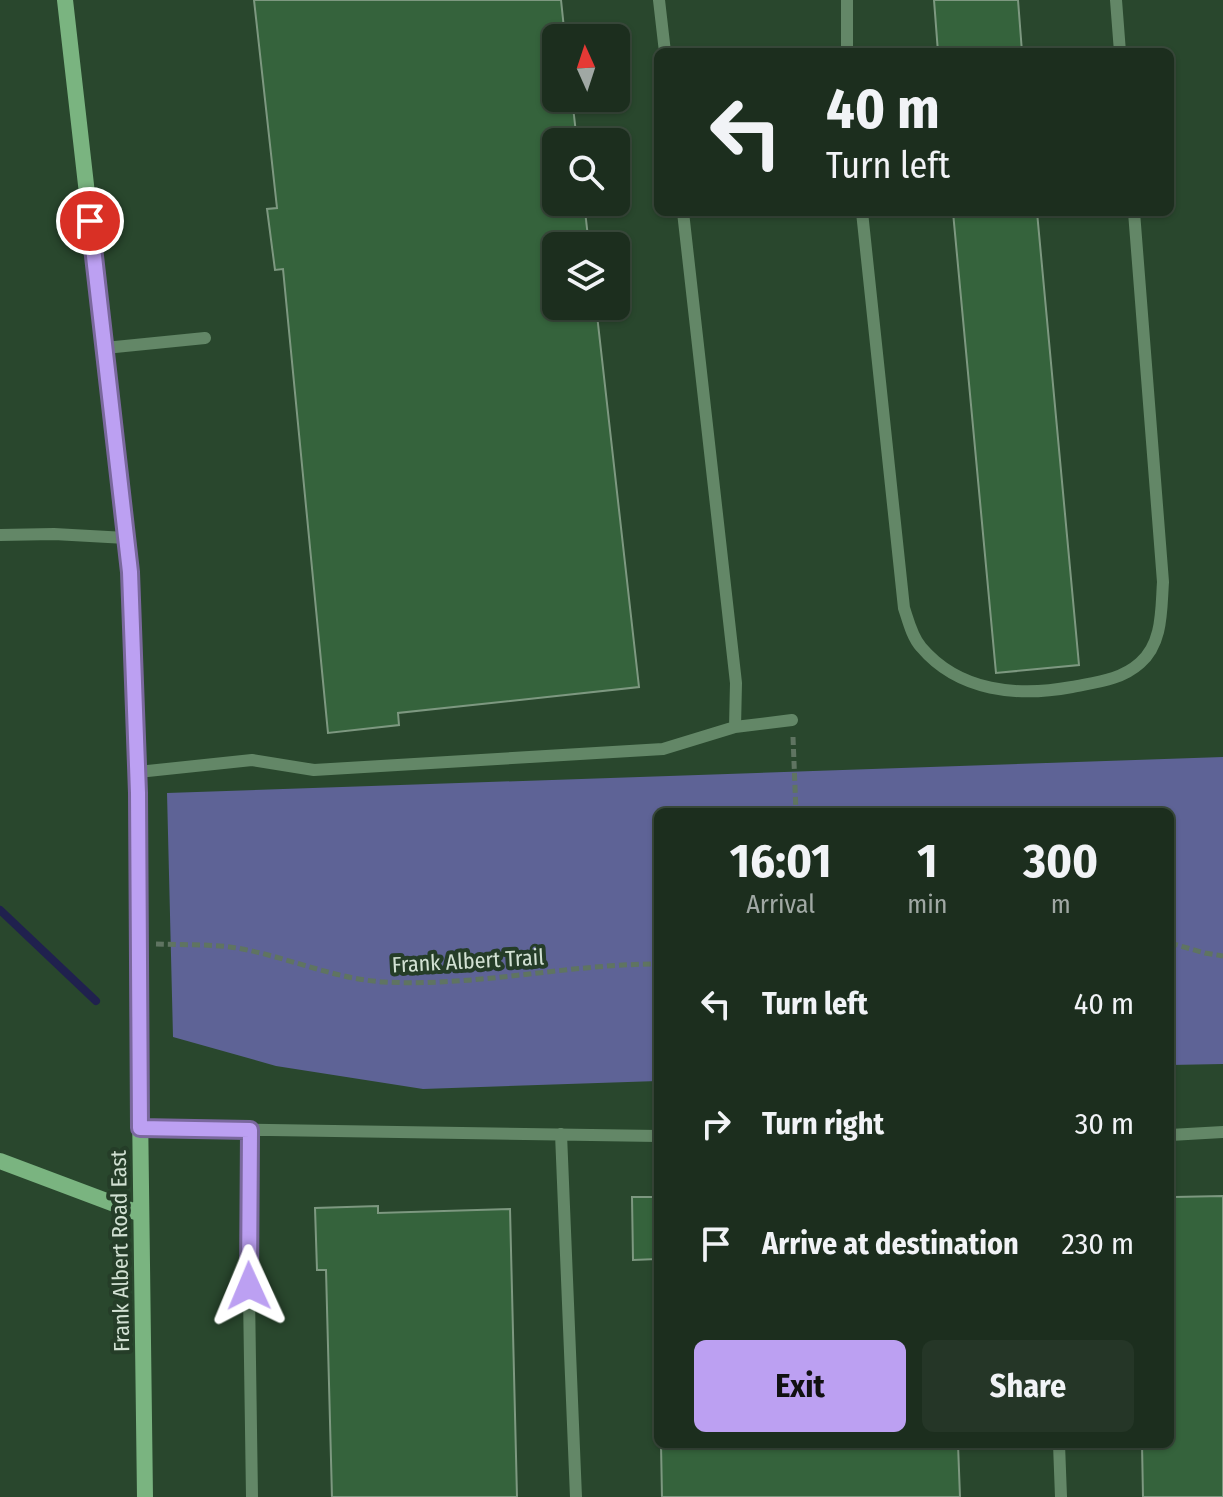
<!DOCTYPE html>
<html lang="en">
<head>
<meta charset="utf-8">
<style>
	:root { --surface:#1c2e1e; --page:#253627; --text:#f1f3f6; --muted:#a0a8a4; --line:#3a4a3c; --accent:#bca0f2 }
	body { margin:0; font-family:"Fira Sans Condensed",sans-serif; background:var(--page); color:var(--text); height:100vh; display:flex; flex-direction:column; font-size:30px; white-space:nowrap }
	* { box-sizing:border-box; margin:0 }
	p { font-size:26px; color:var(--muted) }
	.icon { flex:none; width:44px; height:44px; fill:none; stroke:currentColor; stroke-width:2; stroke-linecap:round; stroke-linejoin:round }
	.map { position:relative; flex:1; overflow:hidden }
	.side { position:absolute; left:654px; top:808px; width:520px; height:640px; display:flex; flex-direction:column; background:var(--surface); border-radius:12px; box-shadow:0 2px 6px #0004,0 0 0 2px var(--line) }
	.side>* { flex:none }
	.top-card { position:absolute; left:654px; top:48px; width:520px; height:168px; border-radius:12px; box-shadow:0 2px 6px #0004,0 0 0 2px var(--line); background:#1c2e1e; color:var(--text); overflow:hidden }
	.needle { width:52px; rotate:357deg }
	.buttons { position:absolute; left:542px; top:24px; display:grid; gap:16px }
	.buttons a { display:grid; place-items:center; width:88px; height:88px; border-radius:12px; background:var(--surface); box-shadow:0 2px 6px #0004,0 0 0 2px var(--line); font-size:40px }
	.pin { position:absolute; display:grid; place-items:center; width:68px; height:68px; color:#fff; margin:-34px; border:4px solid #fff; border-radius:50%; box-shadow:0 2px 8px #0007 }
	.me { position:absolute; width:88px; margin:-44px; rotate:359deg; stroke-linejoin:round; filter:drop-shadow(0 0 6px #0008) }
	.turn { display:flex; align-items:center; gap:28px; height:168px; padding:0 40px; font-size:36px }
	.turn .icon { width:104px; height:104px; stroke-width:2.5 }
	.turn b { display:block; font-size:56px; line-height:68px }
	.eta { display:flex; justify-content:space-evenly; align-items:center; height:136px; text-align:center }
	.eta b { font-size:48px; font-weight:700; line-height:56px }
	.button { display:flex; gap:16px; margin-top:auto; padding:16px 40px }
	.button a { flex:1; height:92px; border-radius:12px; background:var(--accent); color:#111; font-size:32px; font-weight:700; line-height:92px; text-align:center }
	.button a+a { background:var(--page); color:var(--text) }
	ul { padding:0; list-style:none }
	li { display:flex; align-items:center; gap:24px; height:120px; padding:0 40px }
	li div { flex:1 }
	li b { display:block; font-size:30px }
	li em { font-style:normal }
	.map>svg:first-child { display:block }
</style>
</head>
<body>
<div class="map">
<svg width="1223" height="1497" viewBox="0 0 1223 1497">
	<rect width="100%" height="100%" fill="#253d28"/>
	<path fill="#29472d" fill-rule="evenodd" d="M0,0H1223V1497H0ZM556,38H616V98H556ZM658,52H1170V212H658ZM556,142H616V202H556ZM556,246H616V306H556ZM658,812H1170V1444H658Z"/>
	<path fill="#5e6396" d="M1223,757V1064L1170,1065V812H658V1081L423,1089L276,1066L173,1037L167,793Z"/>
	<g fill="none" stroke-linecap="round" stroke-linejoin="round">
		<path stroke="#20214e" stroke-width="8" d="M0,910L96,1001"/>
	</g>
	<path fill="#35633c" stroke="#7d9880" stroke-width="2" d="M254,0H561L565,38H556V98H572L577,142H556V202H584L589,246H556V306H596L639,687L398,713L399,725L328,733L283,269L275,270L267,209L277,208Z
		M934,0H1018L1022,52H938Z
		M953,212H1037L1079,665L996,673Z
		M1170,1185H1173L1174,1197L1223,1196V1497H1143L1142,1444H1170Z
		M632,1197H658V1308L657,1259L633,1260Z
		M378,1206V1213L510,1209L517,1497H332L326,1270H317L315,1208Z
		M661,1444H958L960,1497H662Z"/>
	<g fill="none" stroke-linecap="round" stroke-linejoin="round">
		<path stroke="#5f7461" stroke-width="5" stroke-dasharray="8 4" stroke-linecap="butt" d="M793,737L796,812
			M1170,943L1205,953L1223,956
			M156,944C180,945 206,944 230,947C281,954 332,979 384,982C476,987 567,964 658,964"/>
		<path stroke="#638767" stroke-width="12" d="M659,0L665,52
			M1116,0L1120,52
			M847,52V0
			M683,212L736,683L735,727
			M862,212L904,608C908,620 912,637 921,647C959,692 1018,697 1072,687C1097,682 1121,680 1140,663C1163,643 1161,610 1163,582L1134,212
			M105,348L205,338
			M0,535L54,534L126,538
			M138,772L252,760L314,770L663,749L735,727L792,720
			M140,1128L658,1136
			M250,1130L248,1226L252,1497
			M561,1134L576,1497
			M1170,1135L1223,1132
			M1059,1444L1061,1497"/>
		<path stroke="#7ab480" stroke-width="16" d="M65,0L130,572L138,793L137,875L145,1497
			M0,1161L141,1214"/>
	</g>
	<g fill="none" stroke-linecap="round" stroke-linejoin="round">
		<g stroke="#7a689d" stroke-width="20">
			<path id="route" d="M90,221L130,572L138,793L140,1128L250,1130L249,1286"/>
		</g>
		<use href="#route" stroke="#bca0f2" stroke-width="14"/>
	</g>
	<g text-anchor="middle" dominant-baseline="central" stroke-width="8" stroke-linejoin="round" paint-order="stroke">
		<g font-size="22" fill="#d2e1d3" stroke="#253d28">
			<text transform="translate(468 961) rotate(-3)">Frank Albert Trail</text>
			<text transform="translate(120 1251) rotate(-91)">Frank Albert Road East</text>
		</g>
	</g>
</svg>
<div class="buttons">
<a><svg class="needle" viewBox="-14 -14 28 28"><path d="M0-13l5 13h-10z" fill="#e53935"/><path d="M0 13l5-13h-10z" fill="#a0a8a4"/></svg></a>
<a><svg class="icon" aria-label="search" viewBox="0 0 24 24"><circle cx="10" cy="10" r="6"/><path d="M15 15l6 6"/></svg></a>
<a><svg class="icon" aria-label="layers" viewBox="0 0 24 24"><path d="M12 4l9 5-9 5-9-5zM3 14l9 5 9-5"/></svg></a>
</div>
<div class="pin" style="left:90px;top:221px;background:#d93025"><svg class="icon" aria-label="arrive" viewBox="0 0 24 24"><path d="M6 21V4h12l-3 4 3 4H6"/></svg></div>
<svg class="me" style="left:249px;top:1286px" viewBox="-20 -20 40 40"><path d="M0-17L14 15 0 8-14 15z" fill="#bca0f2" stroke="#fff" stroke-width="4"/></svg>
<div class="top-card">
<div class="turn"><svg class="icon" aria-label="left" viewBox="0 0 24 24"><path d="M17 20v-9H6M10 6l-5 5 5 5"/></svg><div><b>40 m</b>Turn left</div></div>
</div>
<section class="side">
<div class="eta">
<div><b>16:01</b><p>Arrival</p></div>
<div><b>1</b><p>min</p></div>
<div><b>300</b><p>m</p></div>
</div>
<ul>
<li><svg class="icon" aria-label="left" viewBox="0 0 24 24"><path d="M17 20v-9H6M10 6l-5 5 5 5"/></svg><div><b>Turn left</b></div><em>40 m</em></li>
<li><svg class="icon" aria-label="right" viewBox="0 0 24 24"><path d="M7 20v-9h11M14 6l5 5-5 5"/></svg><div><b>Turn right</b></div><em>30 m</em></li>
<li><svg class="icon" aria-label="arrive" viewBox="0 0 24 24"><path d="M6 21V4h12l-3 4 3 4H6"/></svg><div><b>Arrive at destination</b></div><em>230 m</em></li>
</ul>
<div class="button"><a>Exit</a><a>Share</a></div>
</section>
</div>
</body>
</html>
